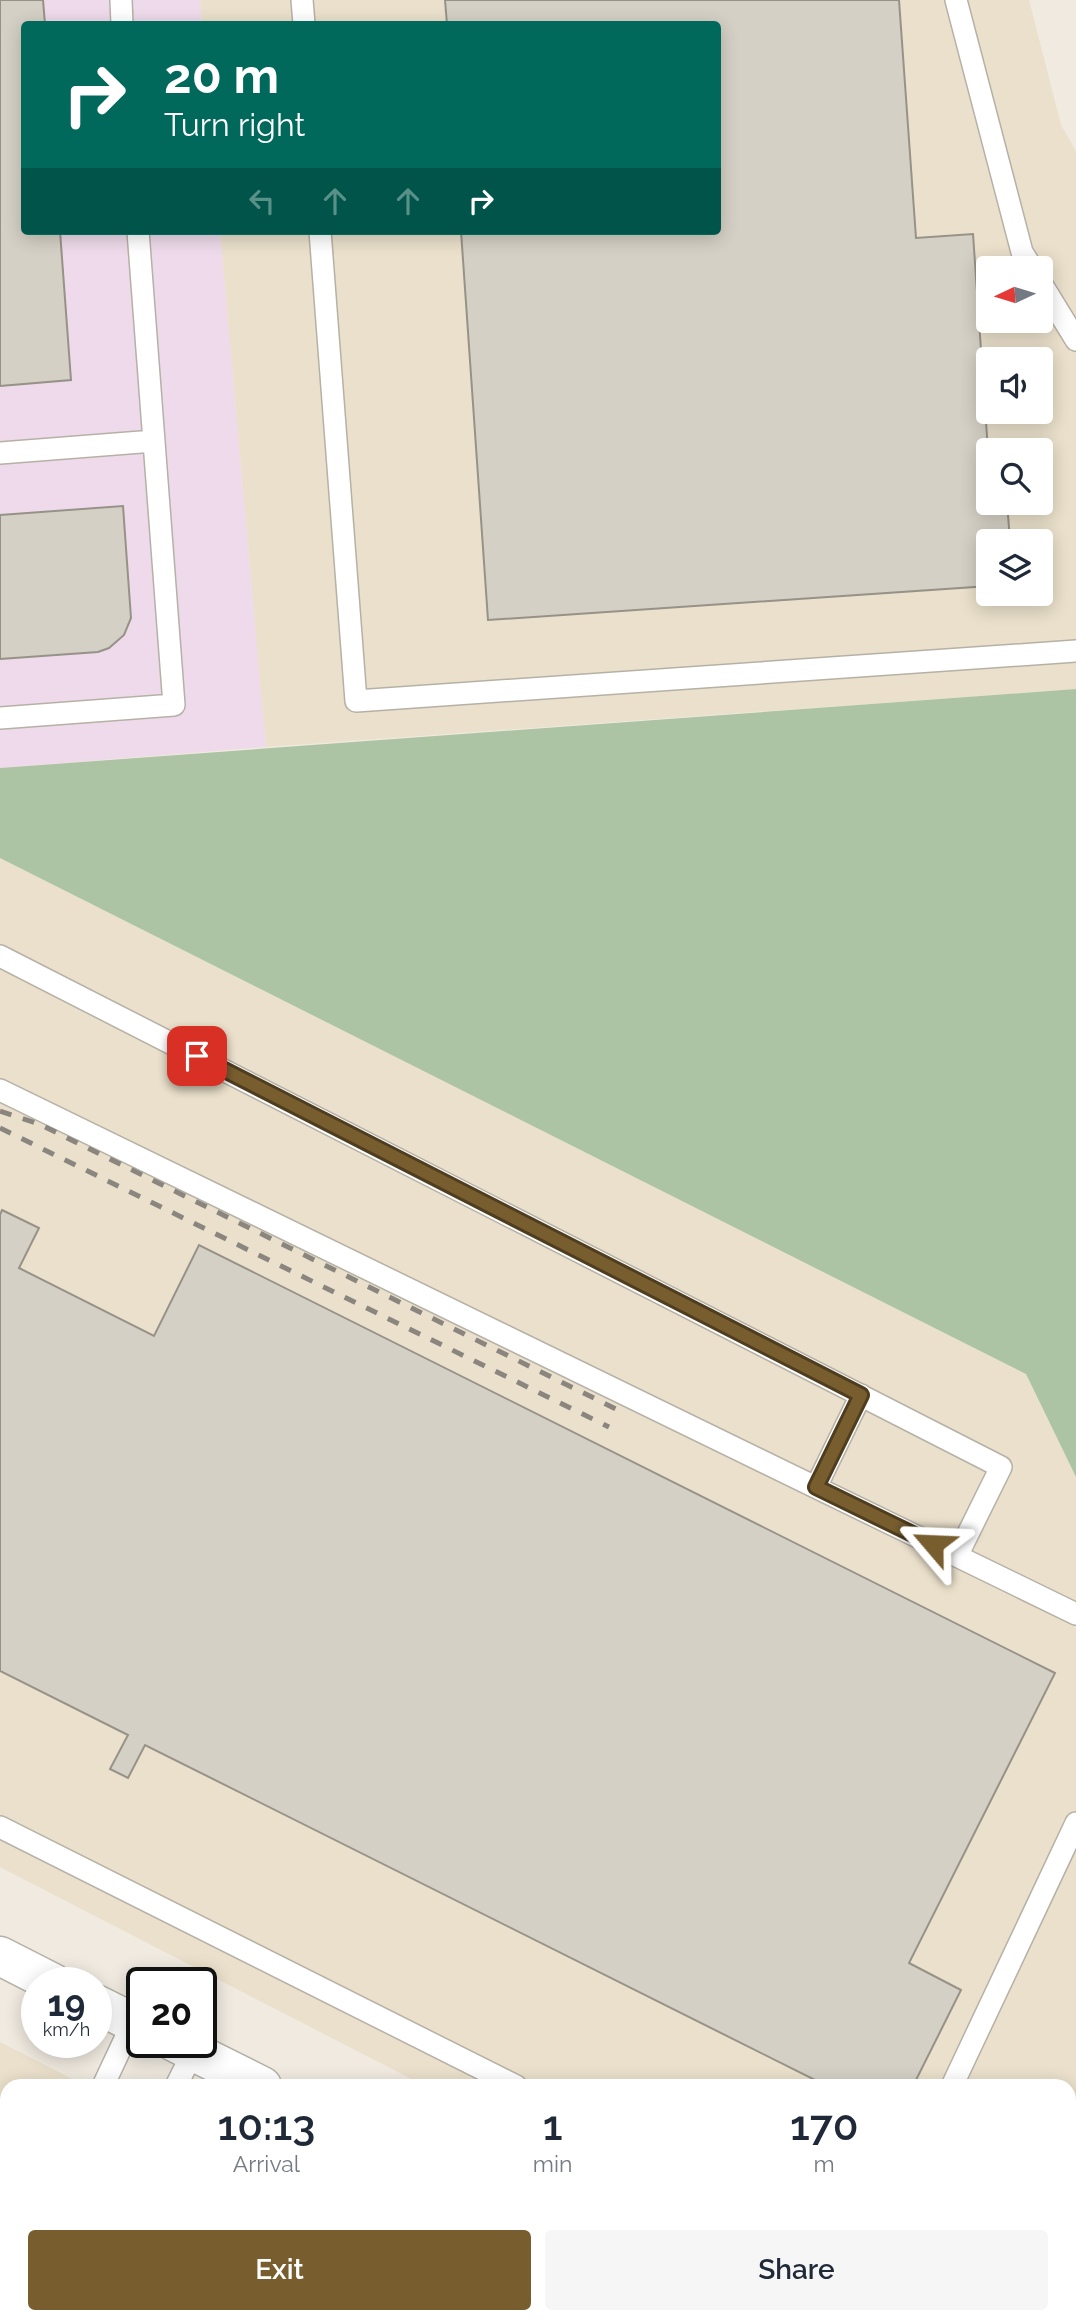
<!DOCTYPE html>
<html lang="en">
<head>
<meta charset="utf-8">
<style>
	:root { --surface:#fff; --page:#f6f6f7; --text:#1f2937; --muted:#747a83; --accent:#785e2f }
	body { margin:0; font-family:Raleway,sans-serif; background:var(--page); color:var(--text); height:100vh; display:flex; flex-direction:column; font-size:26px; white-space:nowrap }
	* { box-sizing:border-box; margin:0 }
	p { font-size:23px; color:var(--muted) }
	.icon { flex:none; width:38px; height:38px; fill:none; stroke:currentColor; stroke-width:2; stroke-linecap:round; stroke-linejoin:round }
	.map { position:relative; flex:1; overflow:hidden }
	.drawer { position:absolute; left:0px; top:2079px; width:1076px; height:245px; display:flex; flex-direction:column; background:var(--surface); border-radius:21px 21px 0 0; box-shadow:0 4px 18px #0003 }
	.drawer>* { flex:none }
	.top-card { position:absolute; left:21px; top:21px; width:700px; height:214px; border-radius:7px; box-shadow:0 4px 18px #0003; background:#00695c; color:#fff; overflow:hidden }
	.needle { width:46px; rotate:266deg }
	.buttons { position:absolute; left:976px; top:256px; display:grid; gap:14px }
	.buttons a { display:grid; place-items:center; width:77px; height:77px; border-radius:7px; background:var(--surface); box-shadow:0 4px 18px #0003; font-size:35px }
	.speed { position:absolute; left:21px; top:1967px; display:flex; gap:14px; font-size:35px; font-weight:700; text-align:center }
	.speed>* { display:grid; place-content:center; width:91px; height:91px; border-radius:50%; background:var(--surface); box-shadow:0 4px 18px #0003; line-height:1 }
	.speed small { font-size:18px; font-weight:400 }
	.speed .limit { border:4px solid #111; border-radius:10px; background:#fff; color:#111 }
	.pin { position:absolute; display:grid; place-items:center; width:60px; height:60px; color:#fff; margin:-30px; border-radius:14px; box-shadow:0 4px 10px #0006 }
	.me { position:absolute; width:77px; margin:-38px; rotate:296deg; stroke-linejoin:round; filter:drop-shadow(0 0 5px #0008) }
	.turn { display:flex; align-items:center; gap:24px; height:147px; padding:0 28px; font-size:32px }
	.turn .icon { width:91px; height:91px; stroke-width:2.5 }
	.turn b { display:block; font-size:49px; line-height:60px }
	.lanes { display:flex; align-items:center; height:66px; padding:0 28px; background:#0003; justify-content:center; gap:35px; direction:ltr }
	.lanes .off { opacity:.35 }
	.eta { display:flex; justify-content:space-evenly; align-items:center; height:119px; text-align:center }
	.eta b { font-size:42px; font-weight:600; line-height:49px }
	.action { display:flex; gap:14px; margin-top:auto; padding:14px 28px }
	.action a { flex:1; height:80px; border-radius:7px; background:var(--accent); color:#fff; font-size:28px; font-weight:600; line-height:80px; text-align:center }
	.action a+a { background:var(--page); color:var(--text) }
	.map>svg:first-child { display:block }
</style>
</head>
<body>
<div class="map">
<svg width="1076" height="2324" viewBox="0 0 1076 2324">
	<rect width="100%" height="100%" fill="#f0eae0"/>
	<path fill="#eedaea" d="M0,0H200L202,24H24V231H220L266,747L0,768Z"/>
	<path fill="#eae0cb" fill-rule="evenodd" d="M200,0H1029L1061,125L1076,151V689L266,747L220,231H718V24H202ZM989,268H1041V320H989ZM989,359H1041V411H989ZM989,450H1041V502H989ZM989,541H1041V593H989Z
		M0,858L1026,1374L1076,1477V2133L1069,2135V2086H425L0,1867Z
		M0,2042L86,2086H7V2317H517L522,2324H0Z"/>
	<path fill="#acc4a3" d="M1076,689V1477L1026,1374L0,858V768Z
		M1076,2242V2324H979L983,2317H1069V2245Z"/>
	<path fill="#d5d0c5" stroke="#979288" stroke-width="2" d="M0,0H43L45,24H24V231H60L71,380L0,386Z
		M445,0H899L916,238L973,234L989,465V502H1007L1010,541H989V586L488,620L461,231H718V24H447Z
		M123,506L131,618L124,635L109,648L98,652L0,659V515Z
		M2,1210L39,1228L19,1268L154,1336L199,1245L1055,1673L909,1963L961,1990L913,2086H827L145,1745L128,1778L110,1769L128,1735L0,1671V1215Z
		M0,2273L7,2276V2317H49L46,2324H0Z"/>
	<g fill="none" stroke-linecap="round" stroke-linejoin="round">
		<g stroke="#b6b1a6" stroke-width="24">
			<path id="service" d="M121,0L122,24
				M302,0L304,24
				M956,0L1022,252L1032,268
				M320,231L356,701L1076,651
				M1041,283L1076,340
				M0,453L154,441
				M0,718L174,705L138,231
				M0,956L1001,1467L957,1556
				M0,1090L1076,1614
				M816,1487L861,1395
				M0,1827L516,2086
				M103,2086L133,2022
				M176,2086L193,2052
				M952,2086L1076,1823
				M274,2317L288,2324"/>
		</g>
		<g stroke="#b6b1a6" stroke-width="41">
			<path id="minor" d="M1069,2196L1076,2194
				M823,2324L836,2317"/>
		</g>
		<g stroke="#b6b1a6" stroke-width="41">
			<path id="secondary" d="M0,1956L53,1983
				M96,2004L142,2027
				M174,2042L262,2086
				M572,2317L573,2324
				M711,2317L723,2324
				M944,2324L948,2317"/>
		</g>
		<path stroke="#b7b2aa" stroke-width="4.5" stroke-dasharray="5 5" stroke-linecap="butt" d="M1069,2240L1076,2238"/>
		<use href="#service" stroke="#fff" stroke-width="21"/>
		<use href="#minor" stroke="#fff" stroke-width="38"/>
		<use href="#secondary" stroke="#fff" stroke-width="38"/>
		<path stroke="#8a867f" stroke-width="5" stroke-dasharray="12 12" stroke-linecap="butt" d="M0,1111L39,1124L616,1409
			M0,1128L609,1427"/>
	</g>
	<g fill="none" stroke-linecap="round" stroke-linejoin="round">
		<g stroke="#4e3d1f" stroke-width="18">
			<path id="route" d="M197,1056L861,1395L816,1487L933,1544"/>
		</g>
		<use href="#route" stroke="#785e2f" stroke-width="12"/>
	</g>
</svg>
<div class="buttons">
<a><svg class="needle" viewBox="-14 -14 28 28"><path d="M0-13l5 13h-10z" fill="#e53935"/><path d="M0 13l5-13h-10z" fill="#747a83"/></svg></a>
<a><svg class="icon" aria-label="sound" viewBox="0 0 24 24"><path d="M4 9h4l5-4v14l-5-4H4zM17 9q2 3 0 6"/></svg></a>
<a><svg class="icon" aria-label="search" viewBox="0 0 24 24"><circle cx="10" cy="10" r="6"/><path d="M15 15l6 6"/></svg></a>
<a><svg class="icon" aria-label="layers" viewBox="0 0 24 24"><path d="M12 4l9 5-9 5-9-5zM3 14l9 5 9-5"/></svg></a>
</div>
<div class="speed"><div>19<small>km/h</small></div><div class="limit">20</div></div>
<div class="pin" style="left:197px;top:1056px;background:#d93025"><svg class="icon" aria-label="arrive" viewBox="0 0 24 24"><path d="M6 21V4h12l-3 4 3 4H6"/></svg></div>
<svg class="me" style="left:933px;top:1544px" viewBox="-20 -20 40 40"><path d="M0-17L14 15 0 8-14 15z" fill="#785e2f" stroke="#fff" stroke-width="4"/></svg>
<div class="top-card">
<div class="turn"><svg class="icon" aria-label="right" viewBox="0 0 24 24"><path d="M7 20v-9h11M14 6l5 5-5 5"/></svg><div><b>20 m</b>Turn right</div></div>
<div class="lanes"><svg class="icon off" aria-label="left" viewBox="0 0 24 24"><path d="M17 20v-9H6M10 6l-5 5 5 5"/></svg><svg class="icon off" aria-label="ahead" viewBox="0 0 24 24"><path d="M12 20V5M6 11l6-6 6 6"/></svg><svg class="icon off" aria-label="ahead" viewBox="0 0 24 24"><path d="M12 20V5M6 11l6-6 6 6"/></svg><svg class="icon" aria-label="right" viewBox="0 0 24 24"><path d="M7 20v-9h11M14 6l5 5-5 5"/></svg></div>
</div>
<section class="drawer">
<div class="eta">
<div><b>10:13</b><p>Arrival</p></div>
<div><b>1</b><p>min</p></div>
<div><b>170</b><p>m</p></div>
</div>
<div class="action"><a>Exit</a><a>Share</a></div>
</section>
</div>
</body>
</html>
